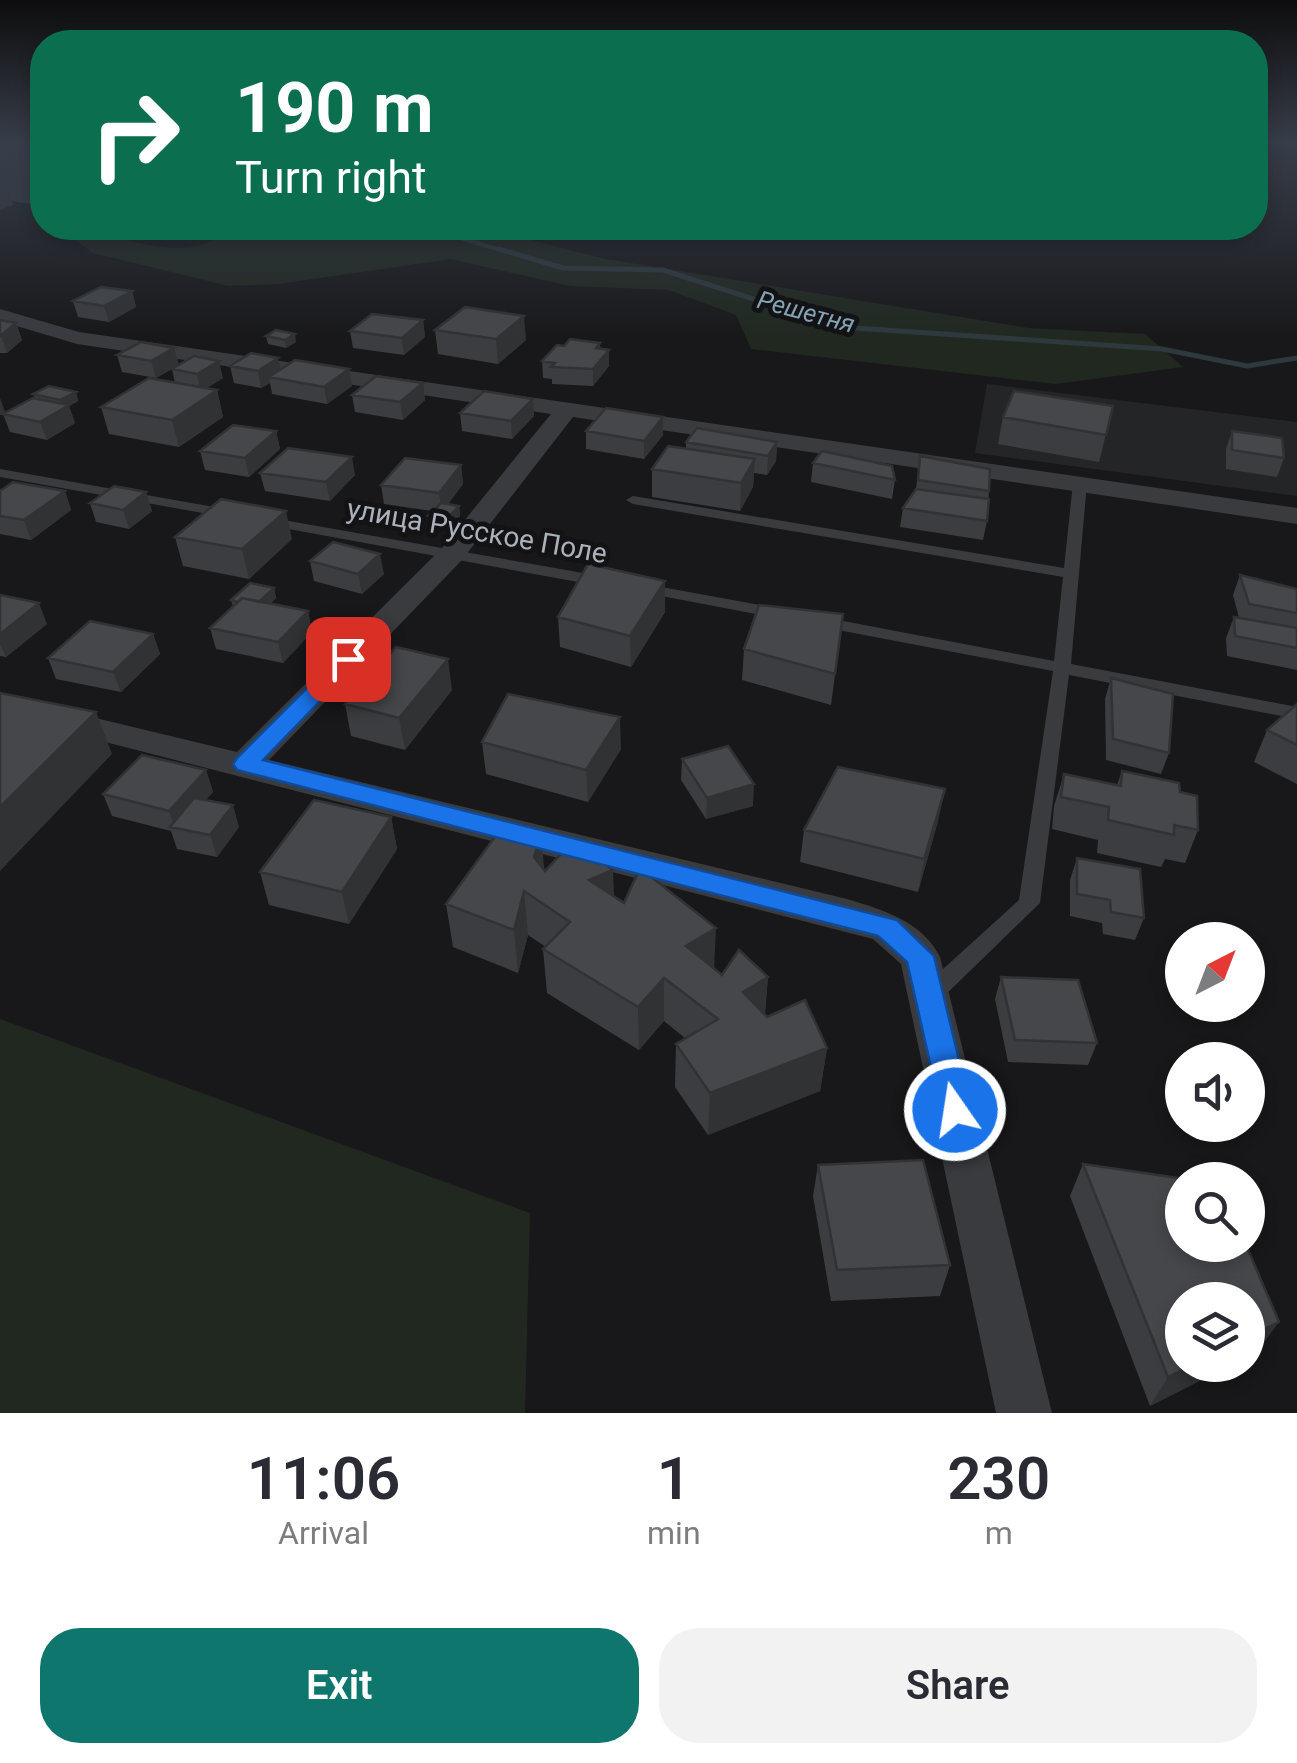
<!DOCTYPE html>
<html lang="en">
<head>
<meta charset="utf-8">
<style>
	:root { --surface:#fff; --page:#f2f2f3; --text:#2b2b33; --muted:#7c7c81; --accent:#0f766e }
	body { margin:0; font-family:Roboto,sans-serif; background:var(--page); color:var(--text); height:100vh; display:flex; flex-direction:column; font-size:38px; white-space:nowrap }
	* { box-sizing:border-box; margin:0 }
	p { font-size:32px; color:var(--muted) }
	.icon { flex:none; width:55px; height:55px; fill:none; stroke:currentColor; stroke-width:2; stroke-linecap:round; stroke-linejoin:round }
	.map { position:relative; height:1413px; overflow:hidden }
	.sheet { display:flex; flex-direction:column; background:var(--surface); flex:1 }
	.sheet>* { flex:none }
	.guide { position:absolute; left:30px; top:30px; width:1238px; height:210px; border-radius:40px; box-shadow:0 5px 15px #0003; background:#0b6e4f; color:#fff; overflow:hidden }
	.needle { width:65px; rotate:42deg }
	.controls { position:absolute; left:1165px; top:922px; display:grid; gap:20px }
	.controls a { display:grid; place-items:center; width:100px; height:100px; border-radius:50%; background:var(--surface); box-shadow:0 5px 15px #0003; font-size:50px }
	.pin { position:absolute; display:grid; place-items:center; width:85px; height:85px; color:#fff; margin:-42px; border-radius:20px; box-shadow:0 5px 15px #0006 }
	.me { position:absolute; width:110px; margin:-55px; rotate:347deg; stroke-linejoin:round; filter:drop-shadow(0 0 8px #0008) }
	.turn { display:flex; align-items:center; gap:35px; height:210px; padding:0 40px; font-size:45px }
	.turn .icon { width:130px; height:130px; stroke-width:2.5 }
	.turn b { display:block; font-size:70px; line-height:85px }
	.eta { display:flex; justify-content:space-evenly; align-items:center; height:170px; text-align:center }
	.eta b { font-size:60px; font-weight:600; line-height:70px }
	.primary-button { display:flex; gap:20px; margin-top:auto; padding:20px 40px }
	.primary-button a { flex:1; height:115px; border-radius:40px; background:var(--accent); color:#fff; font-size:40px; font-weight:600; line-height:115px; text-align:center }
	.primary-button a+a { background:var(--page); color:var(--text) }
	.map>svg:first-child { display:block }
</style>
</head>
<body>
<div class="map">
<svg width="1297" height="1413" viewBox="0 0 1297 1413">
	<rect width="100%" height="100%" fill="#18181a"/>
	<path fill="#242527" d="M987,384L1297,422V496L975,453Z"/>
	<path fill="#202820" d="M58,228C104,227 160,259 205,244C214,241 224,232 232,228H483L606,259L1028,328L1145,334L1183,367L1056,384L751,349L736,315L669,290L570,286L451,259L278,284L229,286L93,253Z
		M0,1019L530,1213L525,1413H0Z"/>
	<path fill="#2e393e" d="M0,141L42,148V206L0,199Z"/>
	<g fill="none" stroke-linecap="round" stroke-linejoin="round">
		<path stroke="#2e393e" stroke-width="4" d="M384,228L397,235L447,234L507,252"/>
		<path stroke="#2e393e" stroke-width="5" d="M499,249L563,268L663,270L841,327L1162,349L1247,366L1297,358"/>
		<path fill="#393b3f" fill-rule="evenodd" d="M0,469L231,510L238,514L231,518L0,477Z
			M1080,479L1087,483L1071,664L1297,707V719L1069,675L1040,903L937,1003L929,1005L921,1003L918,996L921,989L1019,900L1053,671L822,627L814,622L822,617L1054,661L1063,577L633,504L626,500L633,496L1064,568L1073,483Z
			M266,517L600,576L608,581L600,586L261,524L259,521Z
			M645,584L777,608L785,613L777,618L640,592L637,589L640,586Z"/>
		<path fill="#393b3f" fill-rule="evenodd" d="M0,309L79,332L1297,508V524L573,417L462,560L269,760L847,899C883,910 922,921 940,957L1052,1413H996L901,964L873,939L0,715V695L237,752L442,548L551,414L77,344L0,321Z"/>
	</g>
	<path fill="#3b3d40" d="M132,291L136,307L109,322L78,317L73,301Z
		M0,320L16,323L22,340L7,353H0Z
		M423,320L425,337L404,355L353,348L350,331Z
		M435,330L526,340L498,364L438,354Z
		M266,336L296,342L286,348L268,344Z
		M174,348L179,365L223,378L206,388L217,390L223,417L179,447L109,434L101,407L175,383L172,369L156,378L122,372L117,355Z
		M600,349L609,366L593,386L552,384V379L543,378L542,361Z
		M230,366L281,369H349L352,386L327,404L272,394L270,383L261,388L234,383Z
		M423,383L425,400L403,420L355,412L352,395Z
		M76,392L78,401L69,406L75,423L47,440L10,432L3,414L35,398L33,394Z
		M533,399L534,416L512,439L462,431L460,413Z
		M1113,406L1099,462L998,444L1003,417Z
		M663,417V435L644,459L586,449V431Z
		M276,431L280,449L249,477L205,470L200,451Z
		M1232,431L1284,458L1277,477L1226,469V449Z
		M686,442H777L776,461L767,475L754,473L753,487L740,511L652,497V469L686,448Z
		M920,456L989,491L987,521L983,540L900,527L903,508L916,489Z
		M813,463L895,480L892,499L811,482Z
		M461,465L463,484L448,504L459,506L460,516L448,529L429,526L428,516L432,511L384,504L381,485Z
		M260,473L355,475L330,501L265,491Z
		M0,491H65L71,510L31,540L0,534Z
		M146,492L152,511L129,529L96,522L90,503Z
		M175,537L292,539L249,579L183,566Z
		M310,561L384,574L362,594L314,581Z
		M1240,575L1297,589V670L1227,656L1226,638L1234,617L1239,618L1233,595Z
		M665,581V612L631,667L560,647L558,617Z
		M274,588L276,598L270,604L308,611L312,632L283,663L216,649L210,628L233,606L231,600Z
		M0,595L47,624L6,657L0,656Z
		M843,614L831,705L742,680L744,649Z
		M153,634L160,654L121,692L56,679L48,658Z
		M1111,678L1169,753L1161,774L1106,760L1105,699Z
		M452,690L405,750L351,736L345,704Z
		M1297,704V784L1254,762L1267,730Z
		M482,742L621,749L588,802L486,774Z
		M682,759L753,806L706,819L681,780Z
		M206,770L213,792L206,800L239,827L217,857L177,849L171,831L112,816L103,794Z
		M1122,771L1180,792L1198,830L1185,863L1165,859L1161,867L1097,853L1098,840L1052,829L1054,806L1064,774L1117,785Z
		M391,817L397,849L349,924L269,905L260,872Z
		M938,821L918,892L800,862L804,830Z
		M541,834L544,869L614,897L722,975L768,977L765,1014L827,1048L820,1091L708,1135L675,1087L676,1044L685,1038L664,1021L639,1050L547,993L543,949L546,947L528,935L518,973L453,947L446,904Z
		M1077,858L1144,918L1135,940L1103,934L1102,923L1070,916V880Z
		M1001,977L1097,1043L1088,1065L1008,1062L995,999Z
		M1083,1164L1257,1352L1182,1365H1231L1150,1406L1070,1196Z
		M818,1165L950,1265L940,1296L831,1301L813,1196Z"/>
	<path fill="#303234" d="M9,192L13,205L0,210V195Z
		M132,291L136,307L109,322L104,306Z
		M524,316L526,340L498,364L496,339Z
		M423,320L425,337L404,355L402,338Z
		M16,323L22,340L7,353L1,336Z
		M295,334L296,342L286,348L285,340Z
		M600,343L601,359L609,350V366L593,386V369L596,348Z
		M174,348L179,365L156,378L151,361Z
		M278,358L282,375L269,377L270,383L261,388L258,371Z
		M219,361L223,378L201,392L197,374Z
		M349,369L352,386L327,404L324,387Z
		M423,383L425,400L403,420L400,402Z
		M217,390L223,417L179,447L172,420Z
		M76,392L78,401L69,406L75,423L47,440L40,422L63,409L60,400Z
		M0,398L5,412L0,415Z
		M533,399L534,416L512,439L511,421Z
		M663,417V435L644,459V441Z
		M276,431L280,449L249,477L245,458Z
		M777,442L776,461L767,475L768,456Z
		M352,457L355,475L330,501L326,482Z
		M755,459L753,487L740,511L741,483Z
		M461,465L463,484L442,512L439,493Z
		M65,491L71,510L31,540L24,520Z
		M146,492L152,511L129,529L123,510Z
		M459,506L460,516L448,529L447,519Z
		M286,511L292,539L249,579L242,549Z
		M380,554L384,574L362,594L358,574Z
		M665,581V612L631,667L630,636Z
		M274,588L276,598L258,615L256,605Z
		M39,603L47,624L6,657L0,644V634Z
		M308,611L312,632L283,663L278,642Z
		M153,634L160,654L121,692L113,672Z
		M448,659L452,690L405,750L399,718Z
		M96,712L112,754L0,871V807Z
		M620,717L621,749L588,802L586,770Z
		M206,770L213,792L180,829L175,828L169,811Z
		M754,784L753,806L706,819L707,798Z
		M945,789L938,821L918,892L924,859Z
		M233,805L239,827L217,857L210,835Z
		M391,817L397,849L349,924L342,892Z
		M541,834L544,877L534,857Z
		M613,870L615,914L589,880Z
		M524,891L528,935L518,973L514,930Z
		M716,928L714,971L686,946Z
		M768,977L764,1021L743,992Z
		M664,978V1021L639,1050L638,1007Z
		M827,1048L820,1091L708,1135L710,1093Z
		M1279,1322L1257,1352L1248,1357V1337Z
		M1192,1365H1231L1150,1406L1168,1377Z"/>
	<path fill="#45474a" stroke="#303234" stroke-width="2.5" d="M101,287L132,291L104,306L73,301Z
		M465,307L524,316L496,339L435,330Z
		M372,314L423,320L402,338L350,331Z
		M0,320L16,323L0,336Z
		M276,330L295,334L285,340L266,336Z
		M570,339L600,343L596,348L609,350L593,369L551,367L555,363L542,361L557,345L564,346Z
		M141,342L174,348L151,361L117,355Z
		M251,353L278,358L258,371L230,366Z
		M194,356L219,361L197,374L172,369Z
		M295,360L349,369L324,387L269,377Z
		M376,376L423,383L400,402L352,395Z
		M149,378L217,390L172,420L101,407Z
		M49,386L76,392L60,400L33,394Z
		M484,391L533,399L511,421L460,413Z
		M1014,391L1113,406L1106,435L1003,417Z
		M33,398L69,405L40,422L3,414Z
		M606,408L663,417L644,441L586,431Z
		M233,425L276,431L245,458L200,451Z
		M697,428L777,442L768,456L686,442Z
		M1232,431L1282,438L1284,458L1232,450Z
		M668,446L755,459L741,483L652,469Z
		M288,448L352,457L326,482L260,473Z
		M822,451L892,466L895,480L813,463Z
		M920,456L990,469L989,491L918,480Z
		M405,458L461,465L439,493L381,485Z
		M13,482L65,491L24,520L0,516V491Z
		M114,486L146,492L123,510L90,503Z
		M916,489L989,499L987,521L903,508Z
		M221,499L286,511L242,549L175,537Z
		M441,503L459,506L447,519L428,516Z
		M333,542L380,554L358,574L310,561Z
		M588,564L665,581L630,636L558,617Z
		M1240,575L1297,589V613L1249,604Z
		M250,583L274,588L259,602L242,598L238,602L231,600Z
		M0,595L39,603L0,634Z
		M242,598L308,611L278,642L210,628Z
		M759,605L843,614L835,674L744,649Z
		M1234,617L1297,628V648L1235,636Z
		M90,621L153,634L113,672L48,658Z
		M396,647L448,659L399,718L345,704Z
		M1111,678L1173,694L1169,753L1113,739Z
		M0,693L96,712L0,807Z
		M508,694L620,717L586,770L482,742Z
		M1297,704V745L1267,730Z
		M728,746L754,784L707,798L682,759Z
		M142,755L206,770L169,811L103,794Z
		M838,767L945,789L924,859L804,830Z
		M1122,771L1179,783L1180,792L1197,796L1198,830L1174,825V835L1108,820L1109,807L1061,797L1064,774L1121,786Z
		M194,798L233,805L210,835L170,827Z
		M314,800L391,817L342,892L260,872Z
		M502,827L541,834L534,857L545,871L573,841L613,870L589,880L624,903L640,868L716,928L686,946L722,975L739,950L768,977L743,992L767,1017L805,1000L827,1048L710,1093L676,1044L718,1019L664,978L638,1007L543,949L570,922L524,891L514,930L446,904Z
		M1077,858L1140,869L1144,918L1111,912L1110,900L1077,894Z
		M1001,977L1078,980L1097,1043L1015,1040Z
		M923,1160L950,1265L837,1270L818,1165Z
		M1083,1164L1192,1180H1182V1245H1246L1279,1322L1248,1337V1300H1182V1365H1192L1168,1377Z"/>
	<linearGradient id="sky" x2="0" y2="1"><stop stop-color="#0d0d0e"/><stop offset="0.42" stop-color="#373d49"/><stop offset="1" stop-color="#373d49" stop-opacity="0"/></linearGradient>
	<rect width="1297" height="339" fill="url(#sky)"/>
	<path fill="#1a73e8" stroke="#114b97" stroke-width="2.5" d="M348,653L359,659L356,664L263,760L897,920L934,956L971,1110L966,1120L955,1124L943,1120L907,962L878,936L237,770L233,764L237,758L341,654Z"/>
	<g text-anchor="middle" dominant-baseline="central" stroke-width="10" stroke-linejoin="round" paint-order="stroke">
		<g font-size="25" font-style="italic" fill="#83a4b4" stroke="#131315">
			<text transform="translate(806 312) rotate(15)">Решетня</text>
		</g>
		<g font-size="28" fill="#abb1ba" stroke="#131315">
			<text transform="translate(477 531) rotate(10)">улица Русское Поле</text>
		</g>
	</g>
</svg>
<div class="controls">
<a><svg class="needle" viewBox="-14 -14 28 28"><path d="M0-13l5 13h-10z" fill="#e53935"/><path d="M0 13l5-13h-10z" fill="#7c7c81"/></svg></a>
<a><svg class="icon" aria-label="sound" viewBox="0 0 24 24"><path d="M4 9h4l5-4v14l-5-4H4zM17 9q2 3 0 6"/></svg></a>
<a><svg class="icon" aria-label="search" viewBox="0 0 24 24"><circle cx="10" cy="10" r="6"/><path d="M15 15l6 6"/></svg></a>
<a><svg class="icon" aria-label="layers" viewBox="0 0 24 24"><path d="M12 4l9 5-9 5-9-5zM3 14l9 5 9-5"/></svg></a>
</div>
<div class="pin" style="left:348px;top:659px;background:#d93025"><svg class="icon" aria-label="arrive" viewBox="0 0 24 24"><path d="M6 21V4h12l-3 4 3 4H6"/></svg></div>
<svg class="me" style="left:955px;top:1110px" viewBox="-20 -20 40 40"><circle r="17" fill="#1a73e8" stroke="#fff" stroke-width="3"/><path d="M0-11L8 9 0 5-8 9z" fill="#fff"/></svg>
<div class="guide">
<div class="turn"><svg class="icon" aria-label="right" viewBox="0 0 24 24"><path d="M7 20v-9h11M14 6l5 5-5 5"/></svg><div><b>190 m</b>Turn right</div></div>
</div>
</div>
<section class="sheet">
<div class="eta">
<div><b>11:06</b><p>Arrival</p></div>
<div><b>1</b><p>min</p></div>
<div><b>230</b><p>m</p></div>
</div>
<div class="primary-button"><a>Exit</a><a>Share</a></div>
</section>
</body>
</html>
